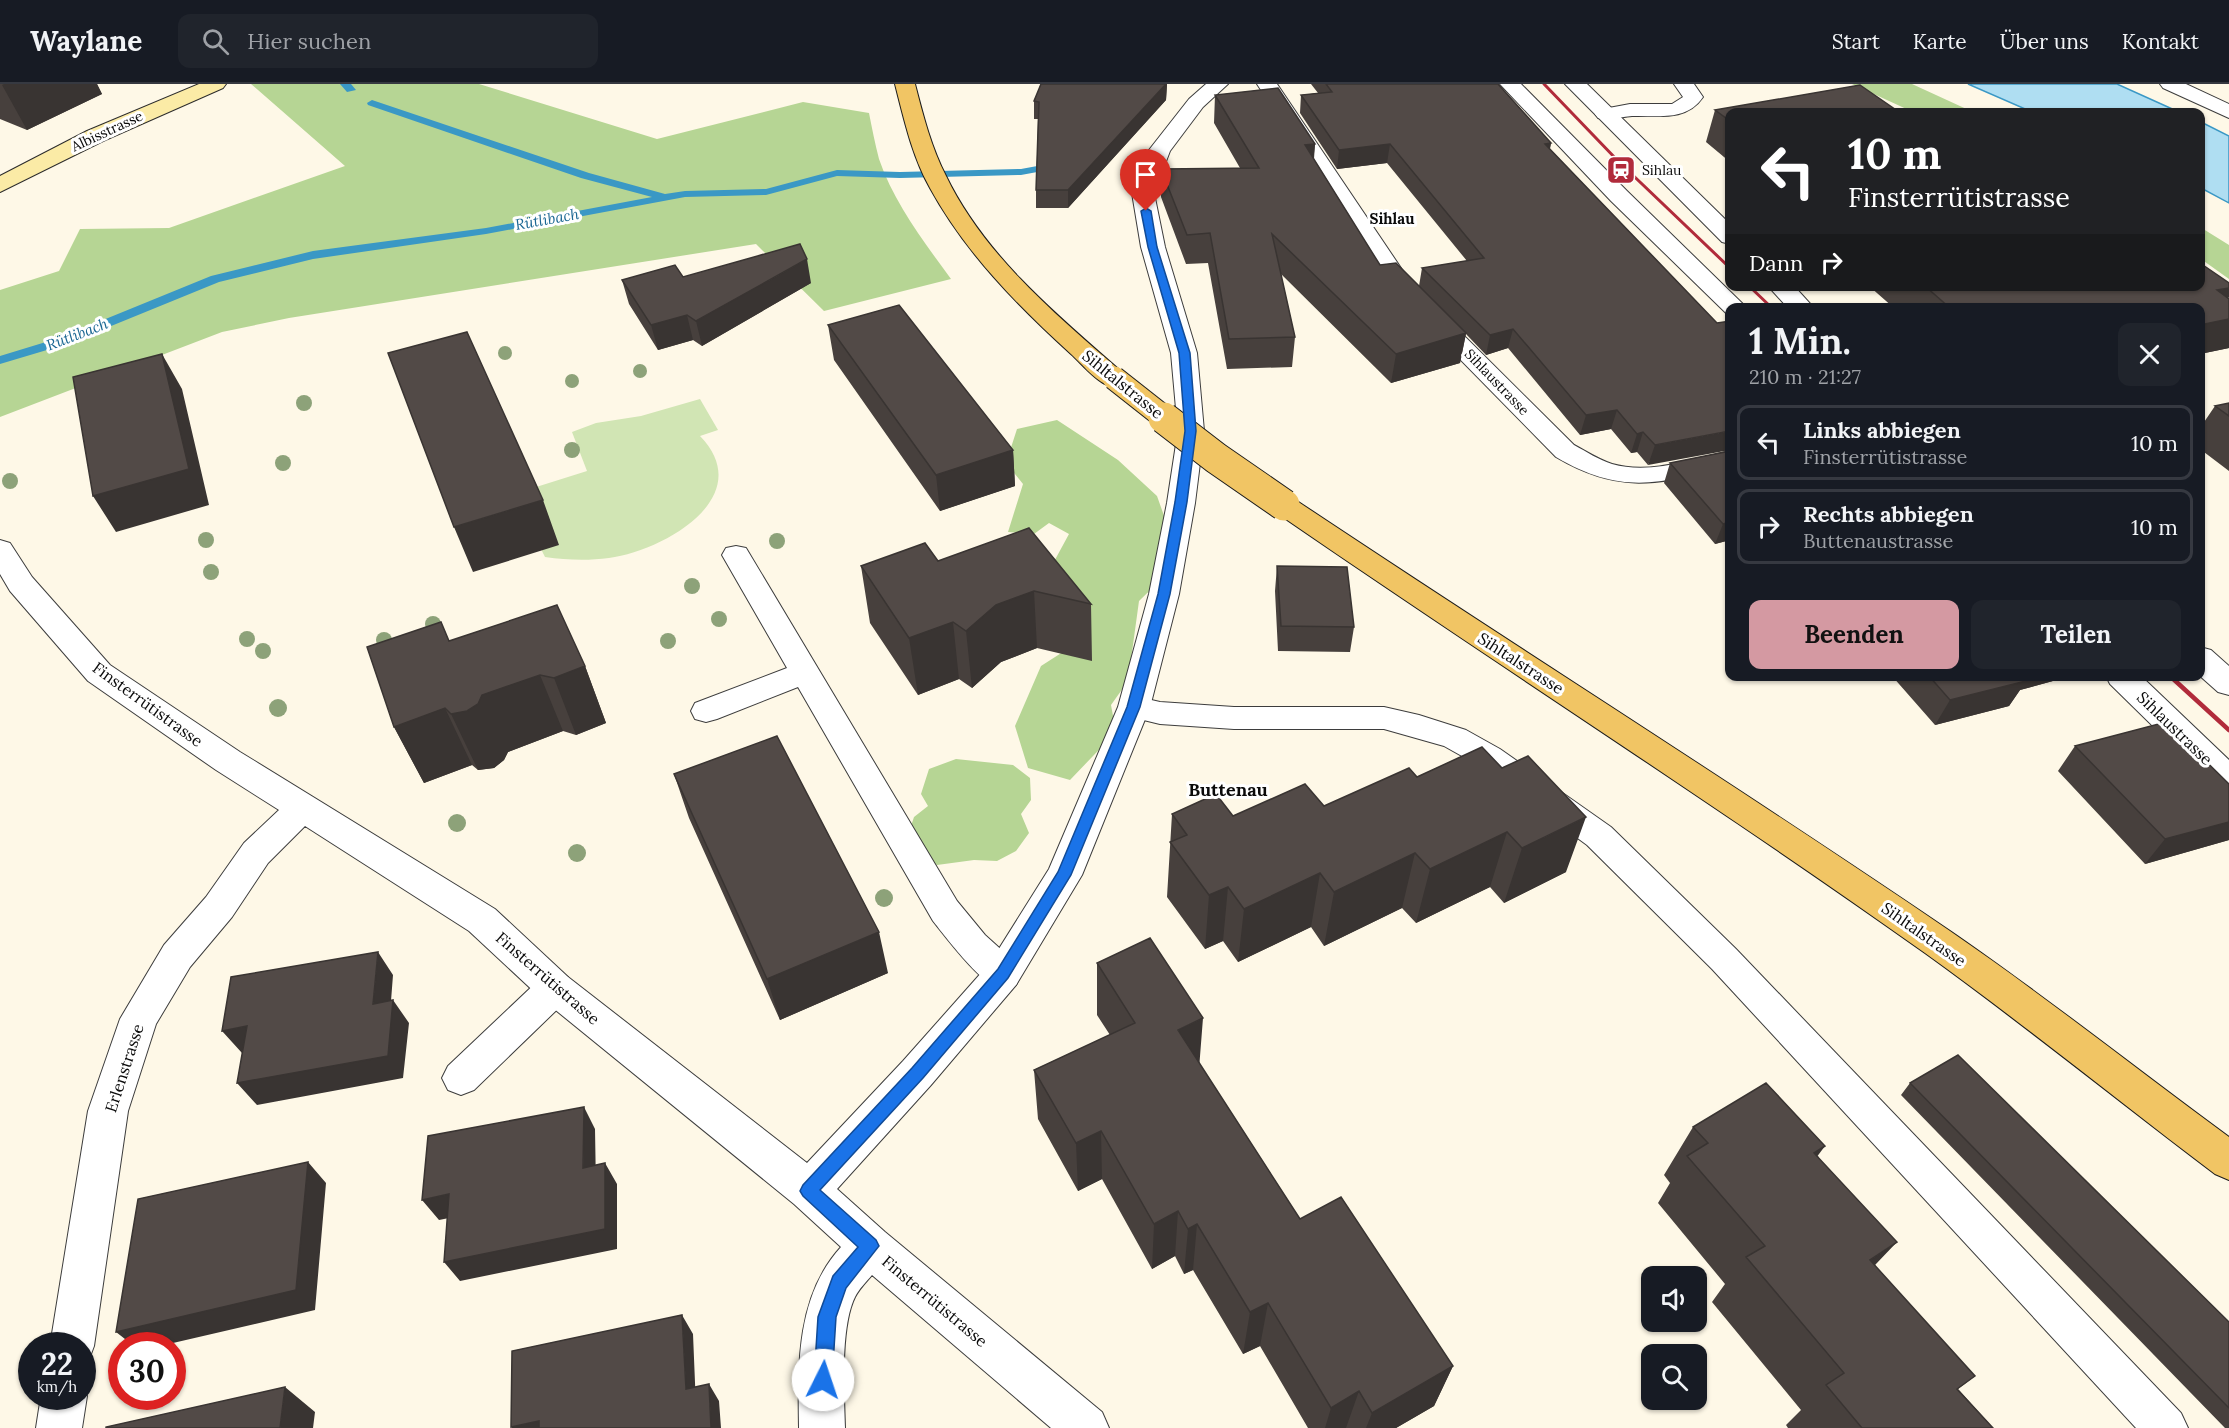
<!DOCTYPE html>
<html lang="de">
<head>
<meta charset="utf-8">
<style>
	:root { --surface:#171b24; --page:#20242c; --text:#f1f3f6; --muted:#9ea1a6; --line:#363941; --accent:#d499a2 }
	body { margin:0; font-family:Lora,serif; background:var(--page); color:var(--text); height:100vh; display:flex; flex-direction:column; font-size:22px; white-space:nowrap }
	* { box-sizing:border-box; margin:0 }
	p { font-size:20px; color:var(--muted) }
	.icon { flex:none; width:33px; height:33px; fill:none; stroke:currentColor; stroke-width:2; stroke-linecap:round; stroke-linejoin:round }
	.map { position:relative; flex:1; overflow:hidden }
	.details { position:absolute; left:1725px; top:219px; width:480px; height:378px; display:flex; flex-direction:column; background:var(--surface); border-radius:12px; box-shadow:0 2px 4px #0004 }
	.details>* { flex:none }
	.guide { position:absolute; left:1725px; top:24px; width:480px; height:183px; border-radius:12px; box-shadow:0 2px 4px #0004; background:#202124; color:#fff; overflow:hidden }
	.buttons { position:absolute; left:1641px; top:1182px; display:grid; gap:12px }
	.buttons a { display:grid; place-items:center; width:66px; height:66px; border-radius:12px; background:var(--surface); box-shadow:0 2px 4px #0004; font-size:30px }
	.speed { position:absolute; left:18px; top:1248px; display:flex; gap:12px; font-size:30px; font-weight:700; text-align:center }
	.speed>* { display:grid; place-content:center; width:78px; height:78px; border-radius:50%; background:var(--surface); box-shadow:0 2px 4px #0004; line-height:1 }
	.speed small { font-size:15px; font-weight:400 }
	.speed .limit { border:9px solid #d22; background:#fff; color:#111 }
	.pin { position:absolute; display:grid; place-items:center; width:51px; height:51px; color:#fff; margin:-62px -26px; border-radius:50% 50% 50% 0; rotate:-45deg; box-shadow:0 0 6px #0007 }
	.pin .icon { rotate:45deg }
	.me { position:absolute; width:66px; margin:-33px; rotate:4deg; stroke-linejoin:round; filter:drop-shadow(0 0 4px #0008) }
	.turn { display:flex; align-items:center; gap:21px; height:126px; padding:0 24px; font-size:27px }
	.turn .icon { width:78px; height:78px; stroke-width:2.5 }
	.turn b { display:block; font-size:42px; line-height:51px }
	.then { display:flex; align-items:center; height:57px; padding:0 24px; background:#0003; gap:12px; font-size:22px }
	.round { display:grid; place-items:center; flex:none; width:63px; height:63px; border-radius:12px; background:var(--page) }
	.head { display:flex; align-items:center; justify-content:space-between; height:102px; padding:0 24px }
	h1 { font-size:36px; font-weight:700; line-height:45px }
	.button { display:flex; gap:12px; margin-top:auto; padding:12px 24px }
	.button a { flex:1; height:69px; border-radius:12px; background:var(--accent); color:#111; font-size:24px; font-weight:700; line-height:69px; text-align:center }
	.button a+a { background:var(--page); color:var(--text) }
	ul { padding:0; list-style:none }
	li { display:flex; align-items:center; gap:18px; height:75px; margin:0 12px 9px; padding:0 12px; border:3px solid var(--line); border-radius:12px }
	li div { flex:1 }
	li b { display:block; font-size:22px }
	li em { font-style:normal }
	header { display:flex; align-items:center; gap:36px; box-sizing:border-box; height:84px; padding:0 30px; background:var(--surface); border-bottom:2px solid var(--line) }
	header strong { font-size:28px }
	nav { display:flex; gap:33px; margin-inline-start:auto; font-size:21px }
	.search { width:420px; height:54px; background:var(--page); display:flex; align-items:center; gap:15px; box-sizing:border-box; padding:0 21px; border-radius:12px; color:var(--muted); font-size:22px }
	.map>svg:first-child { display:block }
</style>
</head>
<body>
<header>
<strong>Waylane</strong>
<div class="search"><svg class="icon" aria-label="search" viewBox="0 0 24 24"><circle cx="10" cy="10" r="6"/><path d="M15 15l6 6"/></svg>Hier suchen</div>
<nav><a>Start</a><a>Karte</a><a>Über uns</a><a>Kontakt</a></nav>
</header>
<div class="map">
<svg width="2229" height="1344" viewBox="0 0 2229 1344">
	<rect width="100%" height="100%" fill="#fef8e7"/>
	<path fill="#d1e5b4" d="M700,315L718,346L700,352C759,413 663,467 609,474C587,477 566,476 545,473L542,467L533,404L587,387L572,348L596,339L641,332Z"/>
	<path fill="#b6d594" d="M251,0H479L657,55L803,18L869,29C872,44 875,60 879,75C894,119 924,158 951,195L824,227L756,160L289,234L222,248L0,333V206L59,187L80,145L169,144L345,82Z
		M1852,0H1912L1973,28H1913Z
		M2200,143L2229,161V195L2201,175Z
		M1057,336L1118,376L1157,412L1180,477L1139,517L1128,597L1111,621L1116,648L1070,696L1028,684L1015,642L1041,582L1080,557L1075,538L1044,496L1069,450L1049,439L1034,450L1008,448L1023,400L1006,379L1017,345Z
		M956,675L1013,681L1030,694L1031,716L1021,730L1029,749L1016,767L997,777L974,776L937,781L915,771L907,754L914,733L928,722L921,710L929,685Z"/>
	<path fill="#afdef2" stroke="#3a98c5" stroke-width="1.5" d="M1968,0H2117L2179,28H2032Z
		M2201,38L2229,52V119L2201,104Z"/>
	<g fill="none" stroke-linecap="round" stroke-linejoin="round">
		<path fill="#3a98c5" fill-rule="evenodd" d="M340,0H351L356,6L347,8Z
			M372,16L589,89L665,110L685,107L766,105L837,86L900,88L1021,85L1059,78L1064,81L1059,84L1021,91L900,94L837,92L766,111L685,113L486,150L313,175L219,198L67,260L0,280V272L59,254L211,192L313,167L486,144L652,113L581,94L368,21L367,19Z"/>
		<g stroke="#3d3d3d" stroke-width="2">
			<path id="service" d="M1257,0H1277L1411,199L1574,361C1587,368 1599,376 1612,380C1650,391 1693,375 1730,367V383C1659,399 1622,412 1556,373L1395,209Z
				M1674,0H1694L1703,13C1686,38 1658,31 1632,32C1620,33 1609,37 1598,34L1595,30L1598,26L1630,20H1672L1683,13Z
				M2160,0H2186L2229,20V34L2163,4Z
				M736,462L746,464L957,817L985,851L1016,879L1021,890L1016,901C1012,902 1006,905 1002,905C984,904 945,852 933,837L798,603L717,635L706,638L695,635L691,627L695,619L787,584L722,471L726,464Z
				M1134,612L1160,618L1234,623H1384L1419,631L1466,646L1500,665L1611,743L1736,865L2181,1329L2188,1344H2136L1712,885L1587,761L1478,681L1444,662L1384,645H1234L1160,640L1123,631L1119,623L1123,615Z
				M555,889L568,893L573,904L568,915L474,1006L461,1011L448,1006L442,994L448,982L542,893Z"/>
		</g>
		<g stroke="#3d3d3d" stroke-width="2">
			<path id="minor" d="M1206,0H1228L1203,23L1170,67L1154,109L1165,163L1197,269L1204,347L1195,419L1179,510L1150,623L1082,791L1016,901L931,1001L837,1105L885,1148L1102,1328L1109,1344H1051L872,1191C866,1198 859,1205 855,1213C840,1243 844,1310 845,1344H799C798,1282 796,1212 841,1163L794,1120L542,915L469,847L305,742L268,779L232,833L190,883L156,940L128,1027L94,1262L88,1278L82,1280V1262H50L88,1027L120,935L164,861L206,813L244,759L279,726L216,686L88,597L10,507L0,490V456L10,459L32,493L110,581L240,668L495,825L568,893L807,1079L903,977L990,879L1049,785L1118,623L1149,510L1167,419L1178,347L1171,269L1141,163L1132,109L1149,66L1189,15Z
				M1500,0H1521L1627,107L1747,224H1730V230L1726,229L1611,117Z
				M1565,0H1587L1730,140V160L1722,158Z
				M1768,202H1794L1814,224H1788Z
				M2200,563L2211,566L2229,582V611L2218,608L2200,592Z
				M2106,592H2141L2229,676V709L2217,705L2110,600Z
				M82,1302L87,1312L82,1344H36L41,1312H82Z"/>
		</g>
		<g stroke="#2c2c2c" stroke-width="2">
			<path id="secondary" d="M199,0H226L223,4L103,57L0,108V92L87,47Z"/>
		</g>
		<g stroke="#1b1b1b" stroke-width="2">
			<path id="primary" d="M895,0H915C923,31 931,63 946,92C984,171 1057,232 1123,289L1127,294L1123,299C1117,301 1112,303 1105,300C1093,294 1081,279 1071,270C1017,221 965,168 930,104C912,72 904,35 895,0Z
				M1284,412L1294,415C1511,560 1733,699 1950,847C2045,912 2136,985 2229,1053V1096L2215,1090C2118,1017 2024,940 1925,869C1711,717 1490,576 1274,427L1270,421L1274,415Z"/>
		</g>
		<use href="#service" fill="#fff" fill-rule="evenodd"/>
		<use href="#minor" fill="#fff" fill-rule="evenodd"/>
		<use href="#secondary" fill="#fbeba6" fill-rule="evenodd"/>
		<use href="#primary" fill="#f1c564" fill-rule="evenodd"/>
		<path stroke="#b12b3b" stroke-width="3" d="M1544,0L1619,78L1730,184
			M1749,202L1772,224"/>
		<path stroke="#b12b3b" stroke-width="4.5" d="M2170,592L2229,646"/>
		<g stroke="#1b1b1b" stroke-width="25" stroke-linecap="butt">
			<path id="primary-bridge-far1" d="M1114,294L1166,335"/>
		</g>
		<g stroke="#1b1b1b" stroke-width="33" stroke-linecap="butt">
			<path id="primary-bridge" d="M1164,334L1216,374L1284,421"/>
		</g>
		<use href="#primary-bridge-far1" stroke="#f1c564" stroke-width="23"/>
		<use href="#primary-bridge" stroke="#f1c564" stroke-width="31"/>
	</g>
	<g fill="#8da279">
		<circle cx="505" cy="269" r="7"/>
		<circle cx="640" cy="287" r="7"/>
		<circle cx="572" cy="297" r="7"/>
		<circle cx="304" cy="319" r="8"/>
		<circle cx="572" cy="366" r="8"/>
		<circle cx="283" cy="379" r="8"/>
		<circle cx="10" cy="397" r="8"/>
		<circle cx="206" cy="456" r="8"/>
		<circle cx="777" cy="457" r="8"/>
		<circle cx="211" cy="488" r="8"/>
		<circle cx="692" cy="502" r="8"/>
		<circle cx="719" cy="535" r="8"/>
		<circle cx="433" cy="540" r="8"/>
		<circle cx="247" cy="555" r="8"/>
		<circle cx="384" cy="556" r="8"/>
		<circle cx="668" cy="557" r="8"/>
		<circle cx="263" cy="567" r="8"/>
		<circle cx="278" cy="624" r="9"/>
		<circle cx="457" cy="739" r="9"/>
		<circle cx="577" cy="769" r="9"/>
		<circle cx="884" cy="814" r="9"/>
	</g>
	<path fill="#47403d" d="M0,0H97L102,10L27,46L0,35Z
		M1041,0H1167L1166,16L1068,124H1036V106L1038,35H1034V17Z
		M1311,0H1498L1551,59L1550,65L1717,239L1648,381L1637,368L1631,369L1611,345L1580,351L1508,264L1486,271L1466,250L1460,279L1391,299L1281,190L1295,253L1292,283L1227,285L1208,179L1186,180L1161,113V85L1240,84L1214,39L1215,11L1315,60L1314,75L1380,181L1419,202L1422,184L1467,177L1387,79L1337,85L1300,29L1301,11L1318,9Z
		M1715,26L1730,28V78L1706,58Z
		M683,193L811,199L702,262L693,256L658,266L629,220L622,196Z
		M1869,202H2200L2228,214L2229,264L2200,270V224H1894Z
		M828,241L1013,366L1015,402L940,427L834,276Z
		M2229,319V387L2200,365V344L2215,322Z
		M1730,367V456L1715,460L1664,399L1670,379Z
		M938,477L1091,520L1092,577L1037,564L1001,578L972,604L959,595L918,611L870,539L861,482Z
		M1277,482L1354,543L1350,568L1278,567L1275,507Z
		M450,557L585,582L606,639L576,651L563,647L508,668L504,676L494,684L478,686L472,681L424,699L394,643Z
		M1892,592H2071L2020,606L2009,622L1935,641Z
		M2075,662L2229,700V756L2145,780L2058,687Z
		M1482,663L1566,788L1504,819L1490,803L1416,839L1402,824L1324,862L1311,843L1238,878L1223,857L1205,865L1167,813L1172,730L1233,732L1324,722L1417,693Z
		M674,690L888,889L780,936L689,734Z
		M1097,879L1199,979L1300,1135L1453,1282L1434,1322L1396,1344H1308L1260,1262L1243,1270L1193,1186L1184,1190L1175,1172L1152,1185L1102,1095L1078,1107L1038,1035L1034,986L1110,951L1097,931Z
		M1910,999L2229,1238V1344H2225L1901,1011Z
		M1693,1043L1818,1072L1875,1182L1975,1292L1958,1305L1993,1344H1788L1786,1341L1801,1326L1712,1218L1725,1200L1658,1119L1670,1099L1664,1091Z"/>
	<path fill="#393432" d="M4,0H97L102,10L27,46L2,1Z
		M1166,0H1167L1166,16L1068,124V106Z
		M1551,59L1547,77L1545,60Z
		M1315,60L1312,88L1305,61Z
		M1390,60L1387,79L1337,85L1339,66Z
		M807,175L811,199L702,262L696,237Z
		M2229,204V213L2214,237L2217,206Z
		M687,231L693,256L658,266L651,241Z
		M2229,235V264L2200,270V241Z
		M1513,245L1508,264L1486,271L1490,251Z
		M1466,249L1460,279L1391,299L1396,270Z
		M162,270L182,305L209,421L116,448L93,412Z
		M1617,326L1611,345L1580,351L1586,331Z
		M1730,347V366L1648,381L1655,361Z
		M1643,348L1637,368L1631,369L1637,350Z
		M1013,366L1015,402L940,427L936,391Z
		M543,416L559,461L473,488L454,443Z
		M1730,438V456L1715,460L1723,440Z
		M1034,507L1037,564L1001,578L972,604L966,547L996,521Z
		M953,538L959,595L918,611L909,554Z
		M585,582L606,639L576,651L554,594Z
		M540,591L563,647L508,668L504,676L494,684L478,686L451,630L482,611Z
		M2010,592H2071L2020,606L2009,622L1935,641L1950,616Z
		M445,624L472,681L424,699L394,643Z
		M1586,733L1566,788L1504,819L1522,764Z
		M2229,738V756L2145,780L2165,755Z
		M1507,748L1490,803L1416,839L1430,785Z
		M1415,769L1402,824L1324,862L1334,808Z
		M1320,789L1311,843L1238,878L1244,825Z
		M1228,803L1223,857L1205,865L1209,811Z
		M879,848L888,889L780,936L767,895Z
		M378,868L393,891L389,943L373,920Z
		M393,916L409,939L403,994L257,1021L237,999Z
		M1203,934L1199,985L1178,946Z
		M247,942L266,965L242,969L222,947Z
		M584,1023L595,1045L596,1105L583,1084Z
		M1101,1047L1102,1095L1078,1107L1076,1059Z
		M1825,1062L1789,1110L1814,1069Z
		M308,1078L326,1099L315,1226L160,1262H134L116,1248Z
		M605,1079L617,1100V1165L460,1197L444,1178Z
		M449,1110L464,1131L439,1136L422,1116Z
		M1178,1127L1175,1172L1152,1185L1154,1140Z
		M1197,1140L1193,1186L1184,1190L1188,1145Z
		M1897,1158L1855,1202L1870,1176Z
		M1268,1219L1260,1262L1243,1270L1250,1228Z
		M682,1231L693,1250L696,1323L686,1305Z
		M1453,1282L1434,1322L1396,1344H1366L1372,1329Z
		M709,1300L719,1317L721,1344H711Z
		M285,1303L315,1328L313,1344H280Z
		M1359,1307L1346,1344H1325L1331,1324Z
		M539,1337L546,1344H512L511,1343Z"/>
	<path fill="#524a47" stroke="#393432" stroke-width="1.5" d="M1041,0H1166L1068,106H1036L1039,18L1034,17Z
		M1326,0H1498L1551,59L1545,60L1717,239L1730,237V347L1655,361L1643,348L1637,350L1617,326L1586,331L1513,245L1490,251L1422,184L1484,174L1390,60L1339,66L1301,11L1332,8Z
		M1860,1L1899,28H1730V37L1715,26Z
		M1278,4L1315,60L1305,61L1380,181L1396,179L1466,249L1396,270L1272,150L1295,253L1229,255L1210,149L1187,151L1161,85L1259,84L1215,11Z
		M800,160L807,175L696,237L687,231L651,241L622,196L675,181L683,193Z
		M2200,179L2229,199V204L2217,206L2229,215V235L2200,241V224H1950L1925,202H2200Z
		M899,221L1013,366L936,391L828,241Z
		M467,248L543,416L454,443L388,269Z
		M162,270L189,385L93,412L73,293Z
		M2229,319V332L2215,322Z
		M1730,367V438L1723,440L1670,379Z
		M1029,444L1091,520L1034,507L996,521L966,547L953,538L909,554L861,482L925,459L938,477Z
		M1277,482L1347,483L1354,543L1281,542Z
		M557,521L585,582L554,594L540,591L482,611L478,620L467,627L451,630L445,624L394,643L367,563L441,538L449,557Z
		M1929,592H2021L2026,597L1950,616Z
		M2166,638L2229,700V738L2165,755L2075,662Z
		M777,652L879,848L767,895L674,690Z
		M1482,663L1502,684L1528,672L1586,733L1522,764L1507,748L1430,785L1415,769L1334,808L1320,789L1244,825L1228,803L1209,811L1170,758L1187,751L1172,730L1216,710L1233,732L1305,700L1324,722L1409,684L1417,693Z
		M1150,854L1203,934L1178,946L1300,1135L1341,1113L1453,1282L1372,1329L1359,1307L1331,1324L1268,1219L1250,1228L1197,1140L1188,1145L1178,1127L1154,1140L1101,1047L1076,1059L1034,986L1135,939L1097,879Z
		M378,868L373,920L393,916L388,972L237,999L247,942L222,947L231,893Z
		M1958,971L2229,1238V1324L1910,999Z
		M1766,999L1825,1062L1814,1069L1897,1158L1870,1176L1975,1292L1957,1305L1993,1344H1862L1826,1301L1844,1289L1746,1173L1765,1162L1687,1072L1708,1059L1693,1043Z
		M584,1023L583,1084L605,1079V1145L444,1178L449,1110L422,1116L428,1052Z
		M308,1078L296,1206L116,1248L138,1115Z
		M682,1231L686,1305L709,1300L711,1344H539V1337L511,1343L512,1267Z
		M285,1303L280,1344H106V1343Z"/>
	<path fill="#1a73e8" stroke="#114b97" stroke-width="1.5" d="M1146,124L1151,127L1157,163L1190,269L1196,347L1187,418L1170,510L1140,623L1071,791L1008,894L923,994L820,1106L876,1156L879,1162L846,1204L836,1233L832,1296L829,1302L823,1305L816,1302L814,1296L818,1233L833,1192L858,1163L803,1112L800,1107L803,1101L912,984L998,885L1058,788L1127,623L1158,510L1175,418L1185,347L1179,269L1148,163L1141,127Z"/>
	<defs>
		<g id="station-square" transform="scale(1.5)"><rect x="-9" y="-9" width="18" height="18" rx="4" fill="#b12b3b" stroke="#fff"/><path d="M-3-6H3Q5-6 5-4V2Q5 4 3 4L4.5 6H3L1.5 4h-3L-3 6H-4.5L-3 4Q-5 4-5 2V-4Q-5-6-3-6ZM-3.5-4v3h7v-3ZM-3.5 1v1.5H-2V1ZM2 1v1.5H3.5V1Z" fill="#fff"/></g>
	</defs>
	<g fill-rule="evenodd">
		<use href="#station-square" x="1621" y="86"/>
	</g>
	<g text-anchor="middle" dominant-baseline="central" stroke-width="6" stroke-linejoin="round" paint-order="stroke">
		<g font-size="14" fill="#0a0a0a" stroke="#fff">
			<text transform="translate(107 47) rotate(-25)">Albisstrasse</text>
			<text transform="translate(1497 298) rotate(46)">Sihlaustrasse</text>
		</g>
		<g font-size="14" fill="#0a0a0a" stroke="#fff" text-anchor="start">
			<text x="1642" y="86">Sihlau</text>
		</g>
		<g font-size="15" font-weight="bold" fill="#0a0a0a" stroke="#fff">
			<text x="1392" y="134">Sihlau</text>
		</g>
		<g font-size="15" font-style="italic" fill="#1b6793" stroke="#fff">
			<text transform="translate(547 135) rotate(-10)">Rütlibach</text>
			<text transform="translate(77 250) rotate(-21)">Rütlibach</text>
		</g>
		<g font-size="16" fill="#0a0a0a" stroke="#fff">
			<text transform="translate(1123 300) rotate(39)">Sihltalstrasse</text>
			<text transform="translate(1521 579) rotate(33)">Sihltalstrasse</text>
			<text transform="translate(148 620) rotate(36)">Finsterrütistrasse</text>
			<text transform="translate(2175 644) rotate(44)">Sihlaustrasse</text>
			<text transform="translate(1924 850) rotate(35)">Sihltalstrasse</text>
			<text transform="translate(548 894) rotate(41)">Finsterrütistrasse</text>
			<text transform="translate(124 984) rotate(-72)">Erlenstrasse</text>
			<text transform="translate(935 1217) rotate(40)">Finsterrütistrasse</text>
		</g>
		<g font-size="18" font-weight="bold" fill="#0a0a0a" stroke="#fff">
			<text x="1228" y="705">Buttenau</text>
		</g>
	</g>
</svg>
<div class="buttons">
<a><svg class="icon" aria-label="sound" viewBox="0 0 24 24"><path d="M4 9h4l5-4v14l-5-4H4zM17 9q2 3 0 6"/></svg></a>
<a><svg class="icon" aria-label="search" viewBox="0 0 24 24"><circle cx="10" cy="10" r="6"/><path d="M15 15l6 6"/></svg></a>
</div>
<div class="speed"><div>22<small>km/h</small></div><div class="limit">30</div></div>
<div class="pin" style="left:1146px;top:127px;background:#d93025"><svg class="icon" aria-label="arrive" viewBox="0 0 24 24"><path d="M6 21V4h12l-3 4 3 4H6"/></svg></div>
<svg class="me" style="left:823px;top:1296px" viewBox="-20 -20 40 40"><circle r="19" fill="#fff"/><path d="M0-13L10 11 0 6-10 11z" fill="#1a73e8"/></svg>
<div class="guide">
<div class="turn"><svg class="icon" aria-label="left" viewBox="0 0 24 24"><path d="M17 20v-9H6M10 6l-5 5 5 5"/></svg><div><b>10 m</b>Finsterrütistrasse</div></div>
<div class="then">Dann<svg class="icon" aria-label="right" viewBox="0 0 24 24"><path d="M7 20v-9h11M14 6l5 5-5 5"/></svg></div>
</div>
<section class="details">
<div class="head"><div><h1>1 Min.</h1><p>210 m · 21:27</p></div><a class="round"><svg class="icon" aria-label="close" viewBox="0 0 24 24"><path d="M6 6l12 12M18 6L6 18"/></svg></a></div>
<ul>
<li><svg class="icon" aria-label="left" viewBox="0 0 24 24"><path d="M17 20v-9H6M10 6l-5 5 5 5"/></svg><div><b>Links abbiegen</b><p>Finsterrütistrasse</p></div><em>10 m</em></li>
<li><svg class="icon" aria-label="right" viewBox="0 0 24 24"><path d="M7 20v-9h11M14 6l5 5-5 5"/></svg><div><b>Rechts abbiegen</b><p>Buttenaustrasse</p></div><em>10 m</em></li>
</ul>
<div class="button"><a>Beenden</a><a>Teilen</a></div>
</section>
</div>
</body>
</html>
